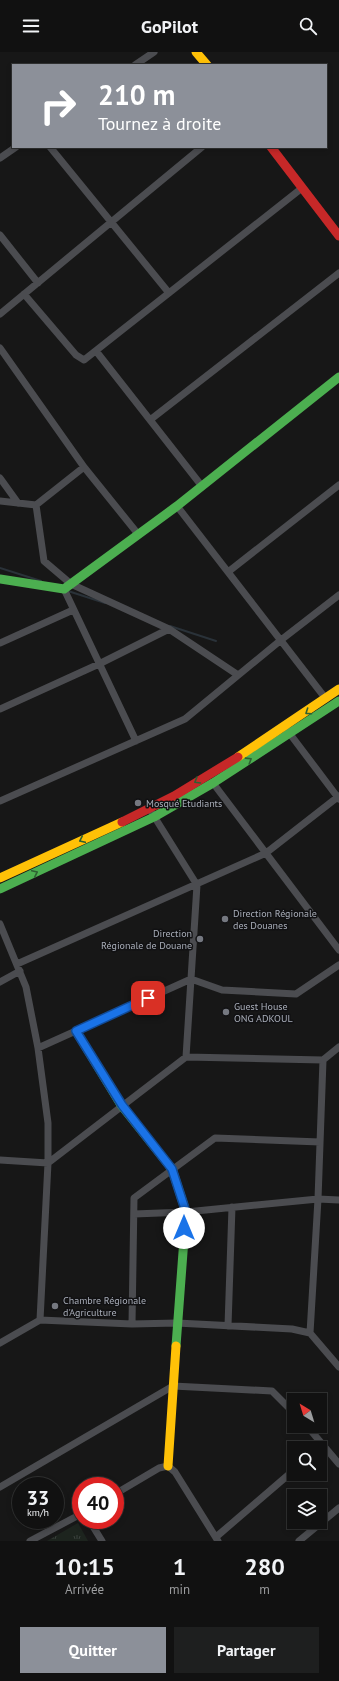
<!DOCTYPE html>
<html lang="fr">
<head>
<meta charset="utf-8">
<style>
	:root { --surface:#111; --page:#1e1f1f; --text:#f1f3f6; --muted:#9c9d9f; --line:#303131; --accent:#8c9099 }
	body { margin:0; font-family:"PT Sans",sans-serif; background:var(--page); color:var(--text); height:100vh; display:flex; flex-direction:column; font-size:15px; white-space:nowrap }
	* { box-sizing:border-box; margin:0 }
	p { font-size:13px; color:var(--muted) }
	.icon { flex:none; width:22px; height:22px; fill:none; stroke:currentColor; stroke-width:2; stroke-linecap:round; stroke-linejoin:round }
	.map { position:relative; height:1489px; overflow:hidden }
	.drawer { display:flex; flex-direction:column; background:var(--surface); flex:1 }
	.drawer>* { flex:none }
	.hud { position:absolute; left:12px; top:12px; width:315px; height:84px; border-radius:0px; box-shadow:0 2px 6px #0003,0 0 0 1px var(--line); background:#8c9099; color:#fff; overflow:hidden }
	.needle { width:26px; rotate:322deg }
	.buttons { position:absolute; left:287px; top:1341px; display:grid; gap:8px }
	.buttons a { display:grid; place-items:center; width:40px; height:40px; border-radius:0px; background:var(--surface); box-shadow:0 2px 6px #0003,0 0 0 1px var(--line); font-size:20px }
	.speed { position:absolute; left:12px; top:1425px; display:flex; gap:8px; font-size:20px; font-weight:700; text-align:center }
	.speed>* { display:grid; place-content:center; width:52px; height:52px; border-radius:50%; background:var(--surface); box-shadow:0 2px 6px #0003,0 0 0 1px var(--line); line-height:1 }
	.speed small { font-size:10px; font-weight:400 }
	.speed .limit { border:6px solid #d22; background:#fff; color:#111 }
	.pin { position:absolute; display:grid; place-items:center; width:34px; height:34px; color:#fff; margin:-17px; border-radius:8px; box-shadow:0 2px 6px #0006 }
	.me { position:absolute; width:44px; margin:-22px; rotate:0deg; stroke-linejoin:round; filter:drop-shadow(0 0 3px #0008) }
	.turn { display:flex; align-items:center; gap:14px; height:84px; padding:0 20px; font-size:18px }
	.turn .icon { width:52px; height:52px; stroke-width:2.5 }
	.turn b { display:block; font-size:28px; line-height:34px }
	.eta { display:flex; justify-content:space-evenly; align-items:center; height:68px; text-align:center }
	.eta b { font-size:24px; font-weight:700; line-height:28px }
	.action { display:flex; gap:8px; margin-top:auto; padding:8px 20px }
	.action a { flex:1; height:46px; border-radius:0px; background:var(--accent); color:#fff; font-size:16px; font-weight:700; line-height:46px; text-align:center }
	.action a+a { background:var(--page); color:var(--text) }
	header { display:flex; justify-content:space-between; align-items:center; height:52px; padding:0 20px; background:var(--surface); font-size:18px; font-weight:700 }
	.map>svg:first-child { display:block }
</style>
</head>
<body>
<header><svg class="icon" aria-label="menu" viewBox="0 0 24 24"><path d="M4 6h16M4 12h16M4 18h16"/></svg>GoPilot<svg class="icon" aria-label="search" viewBox="0 0 24 24"><circle cx="10" cy="10" r="6"/><path d="M15 15l6 6"/></svg></header>
<div class="map">
<svg width="339" height="1489" viewBox="0 0 339 1489">
	<defs>
		<pattern id="grass-tufts" width="24" height="20" patternUnits="userSpaceOnUse"><rect width="24" height="20" fill="#1d241e"/><path d="M3 7l-1-3M5 7V3M7 7l1-3M15 17l-1-3M17 17v-4M19 17l1-3" fill="none" stroke="#3b413d"/></pattern>
	</defs>
	<rect width="100%" height="100%" fill="#171717"/>
	<path fill="url(#grass-tufts)" d="M78,1471L88,1489H47Z"/>
	<g fill="none" stroke-linecap="round" stroke-linejoin="round">
		<path stroke="#2a3239" stroke-width="2" d="M0,516L41,529
			M68,539L105,551
			M170,574L216,589"/>
		<path stroke="#4b4c50" stroke-width="7" d="M135,13L154,0
			M50,95L169,241
			M0,106L16,95
			M0,183L38,231
			M24,242L76,303L84,308L302,136
			M0,262L202,95
			M0,296L84,415L138,482
			M96,299L201,433
			M150,368L339,221
			M0,426L18,451
			M0,449L36,453L84,415
			M36,453L44,509L71,532L169,577
			M177,454L326,647
			M228,520L339,433
			M64,537L136,689
			M0,591L73,558
			M0,657L99,612L169,577L238,623
			M287,678L339,747
			M213,731L339,898
			M0,749L185,667L281,588L339,543
			M152,761L197,833L186,1005
			M0,872L26,935L38,996L48,1071V1111L40,1268
			M17,912L266,801L339,744
			M0,930L20,919
			M38,996L191,927L222,938L296,942L339,913
			M0,1108L48,1111L186,1005L323,1008L339,995
			M134,1162L186,1160L318,1147L339,1148
			M132,1272L134,1146L215,1086L320,1090
			M228,1274L232,1155
			M310,1281L318,1147L323,1008
			M0,1291L40,1268L132,1272L177,1271L292,1277L310,1281L339,1315
			M307,1374L339,1412
			M0,1435L173,1334L272,1339L294,1361
			M115,1442L159,1416L168,1414L175,1420L218,1489
			M89,1468L102,1489
			M216,1485L294,1418
			M30,1489L81,1462
			M299,1489L339,1456"/>
		<path stroke="#4caf50" stroke-width="9" d="M0,527L64,537L177,454L339,325
			M0,837L154,765L213,731L339,649
			M76,979L121,1053L172,1117L186,1160L176,1294"/>
		<path stroke="#ffc107" stroke-width="9" d="M196,0L207,13
			M238,705L339,637
			M0,826L122,770
			M168,1414L176,1294"/>
		<path stroke="#c62828" stroke-width="9" d="M271,95L339,184
			M122,770L174,744L238,705"/>
	</g>
	<defs><path id="oneway-chevron" d="M-2-3.5L2.5 0L-2 3.5" fill="none" stroke-width="1.6" stroke-linecap="round" stroke-linejoin="round"/></defs>
	<g stroke="#2e6032">
		<use href="#oneway-chevron" transform="translate(308 660) rotate(146)"/>
		<use href="#oneway-chevron" transform="translate(249 708) rotate(-32)"/>
		<use href="#oneway-chevron" transform="translate(197 729) rotate(150)"/>
		<use href="#oneway-chevron" transform="translate(82 788) rotate(155)"/>
		<use href="#oneway-chevron" transform="translate(35 821) rotate(-25)"/>
	</g>
	<g fill="none" stroke-linecap="round" stroke-linejoin="round">
		<g stroke="#114b97" stroke-width="10">
			<path id="route" d="M148,946L76,979L122,1053L172,1117L186,1160L184,1176"/>
		</g>
		<use href="#route" stroke="#1a73e8" stroke-width="7"/>
	</g>
	<g fill="#757880" stroke="#111113" stroke-width="1.5">
		<circle cx="138" cy="751" r="4"/>
		<circle cx="225" cy="867" r="4"/>
		<circle cx="200" cy="887" r="4"/>
		<circle cx="226" cy="960" r="4"/>
		<circle cx="55" cy="1254" r="4"/>
	</g>
	<g text-anchor="middle" dominant-baseline="central" stroke-width="3" stroke-linejoin="round" paint-order="stroke">
		<g font-size="10" fill="#a8adb8" stroke="#111113" text-anchor="start">
			<text x="146" y="751">Mosqué Etudiants</text>
			<text x="233" y="861">Direction Régionale<tspan x="233" dy="12">des Douanes</tspan></text>
			<text x="192" y="881" text-anchor="end">Direction<tspan x="192" dy="12">Régionale de Douane</tspan></text>
			<text x="234" y="954">Guest House<tspan x="234" dy="12">ONG ADKOUL</tspan></text>
			<text x="63" y="1248">Chambre Régionale<tspan x="63" dy="12">d'Agriculture</tspan></text>
		</g>
	</g>
</svg>
<div class="buttons">
<a><svg class="needle" viewBox="-14 -14 28 28"><path d="M0-13l5 13h-10z" fill="#e53935"/><path d="M0 13l5-13h-10z" fill="#9c9d9f"/></svg></a>
<a><svg class="icon" aria-label="search" viewBox="0 0 24 24"><circle cx="10" cy="10" r="6"/><path d="M15 15l6 6"/></svg></a>
<a><svg class="icon" aria-label="layers" viewBox="0 0 24 24"><path d="M12 4l9 5-9 5-9-5zM3 14l9 5 9-5"/></svg></a>
</div>
<div class="speed"><div>33<small>km/h</small></div><div class="limit">40</div></div>
<div class="pin" style="left:148px;top:946px;background:#d93025"><svg class="icon" aria-label="arrive" viewBox="0 0 24 24"><path d="M6 21V4h12l-3 4 3 4H6"/></svg></div>
<svg class="me" style="left:184px;top:1176px" viewBox="-20 -20 40 40"><circle r="19" fill="#fff"/><path d="M0-13L10 11 0 6-10 11z" fill="#1a73e8"/></svg>
<div class="hud">
<div class="turn"><svg class="icon" aria-label="right" viewBox="0 0 24 24"><path d="M7 20v-9h11M14 6l5 5-5 5"/></svg><div><b>210 m</b>Tournez à droite</div></div>
</div>
</div>
<section class="drawer">
<div class="eta">
<div><b>10:15</b><p>Arrivée</p></div>
<div><b>1</b><p>min</p></div>
<div><b>280</b><p>m</p></div>
</div>
<div class="action"><a>Quitter</a><a>Partager</a></div>
</section>
</body>
</html>
